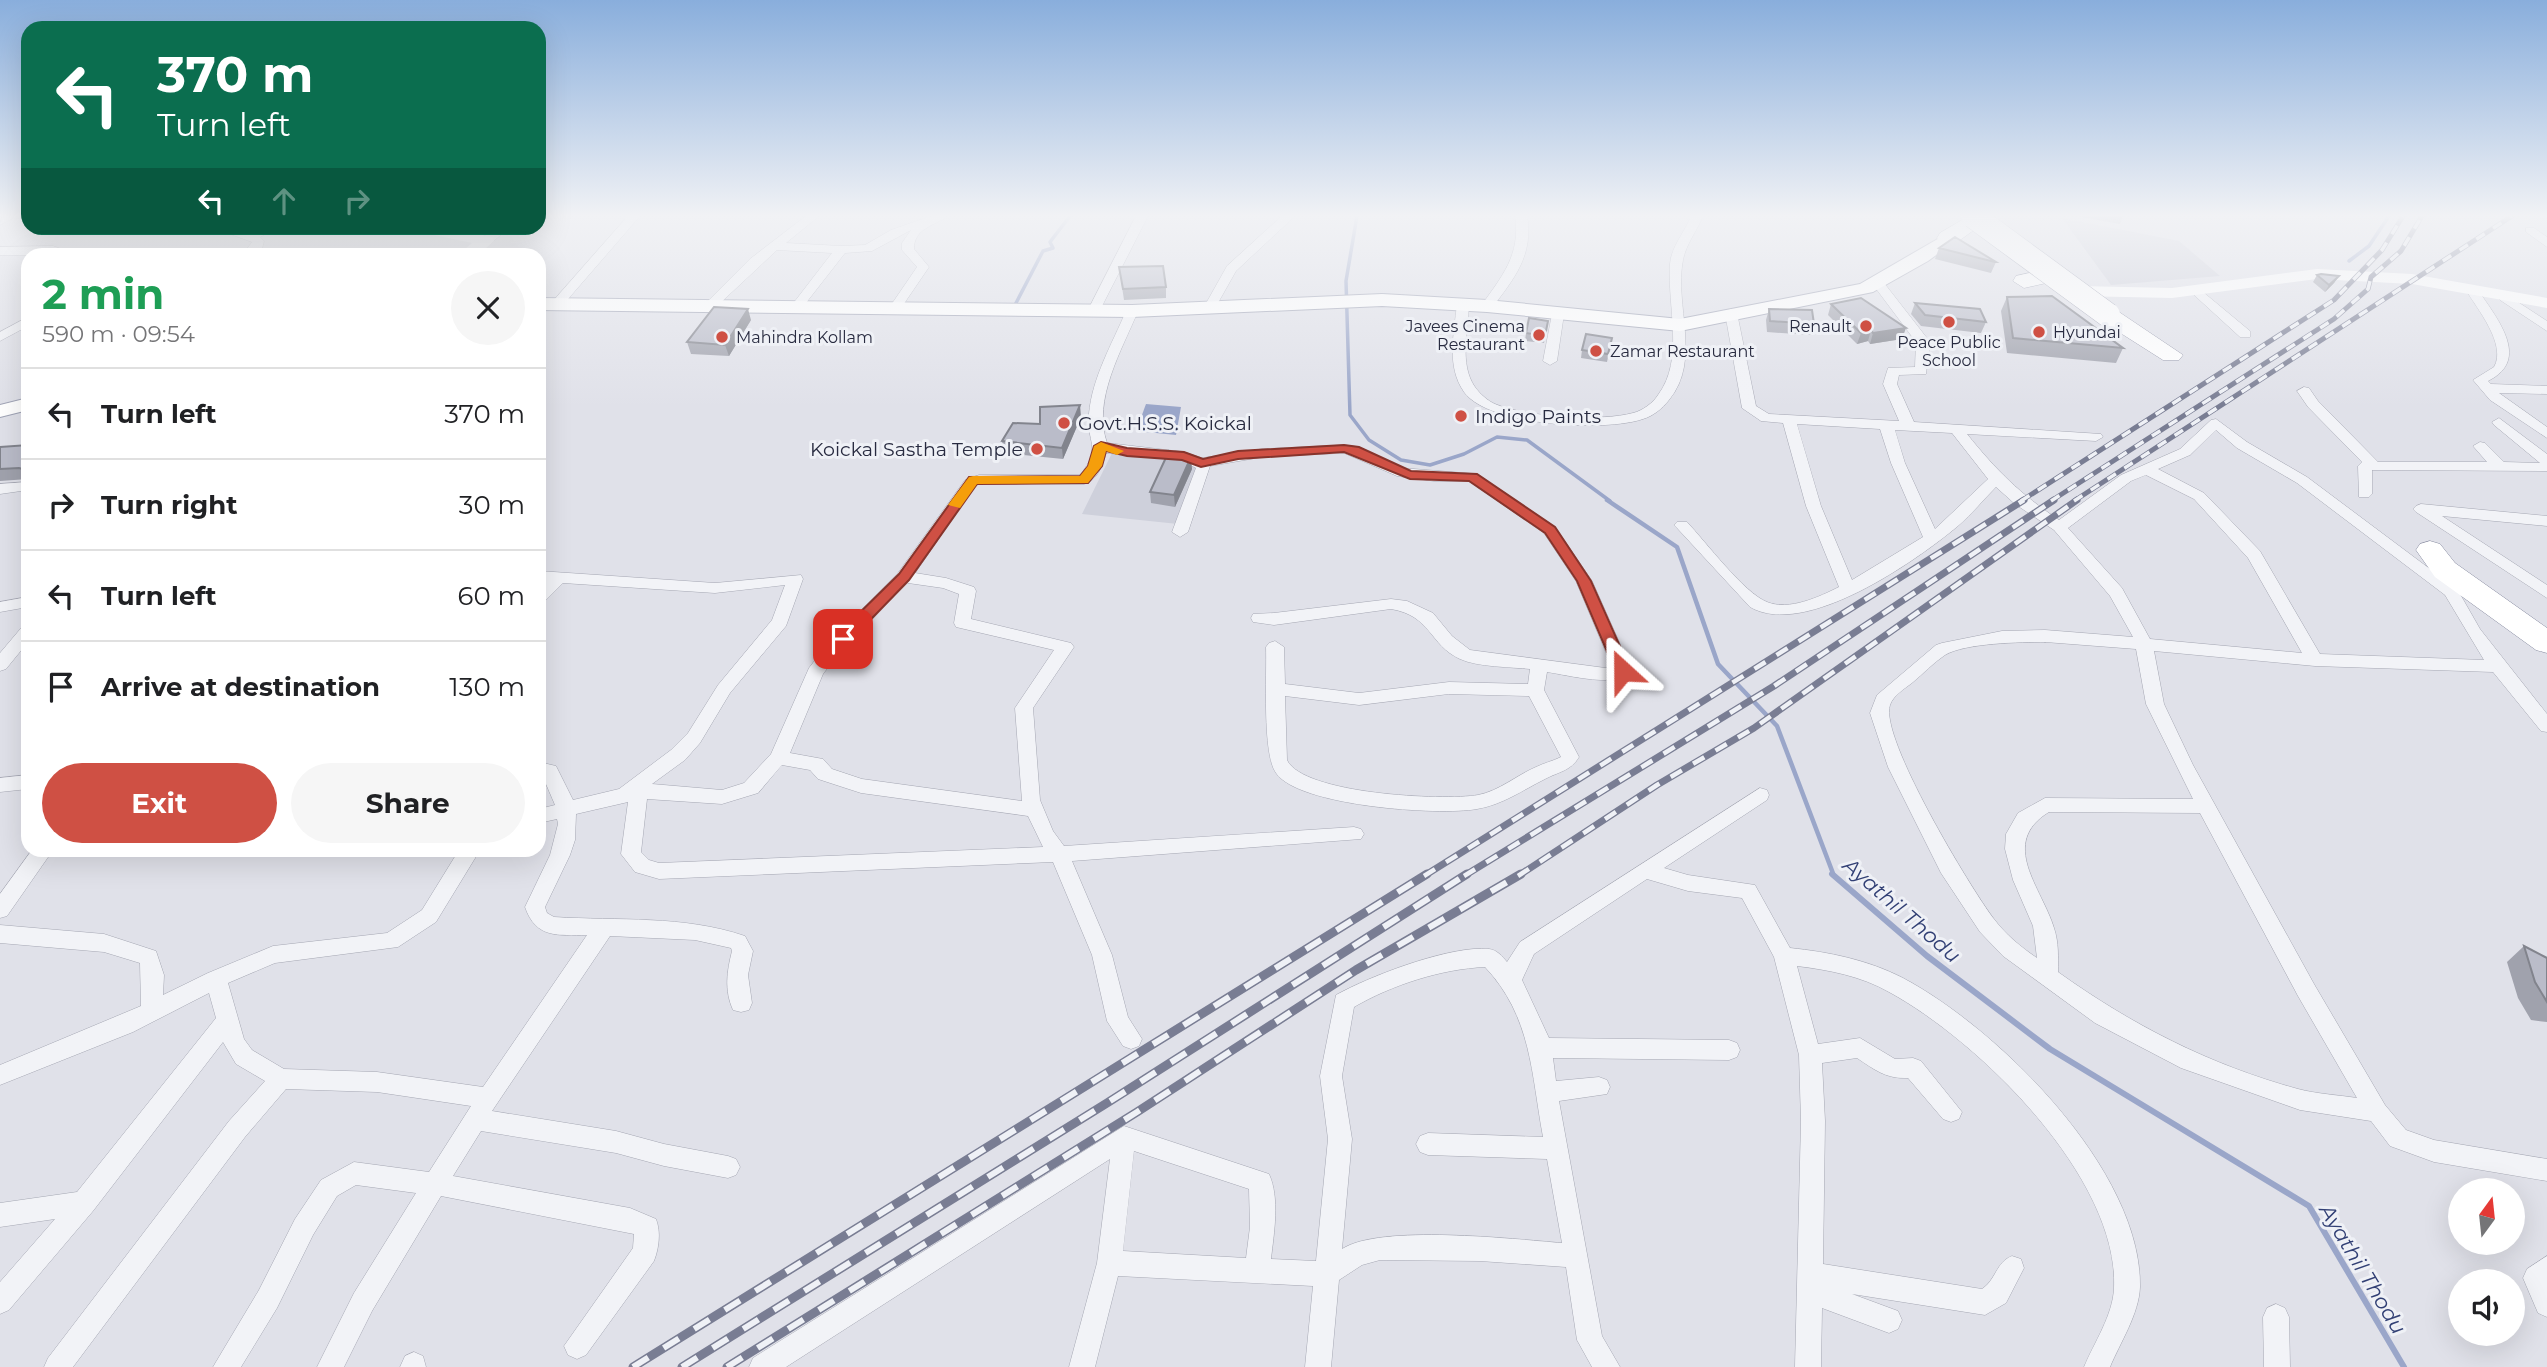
<!DOCTYPE html>
<html lang="en">
<head>
<meta charset="utf-8">
<style>
	:root { --surface:#fff; --page:#f6f6f6; --text:#202124; --muted:#757577; --line:#e0e0e0; --accent:#cf5044 }
	body { margin:0; font-family:Montserrat,sans-serif; background:var(--page); color:var(--text); height:100vh; display:flex; flex-direction:column; font-size:26px; white-space:nowrap }
	* { box-sizing:border-box; margin:0 }
	p { font-size:23px; color:var(--muted) }
	.icon { flex:none; width:38px; height:38px; fill:none; stroke:currentColor; stroke-width:2; stroke-linecap:round; stroke-linejoin:round }
	.map { position:relative; flex:1; overflow:hidden }
	.sheet { position:absolute; left:21px; top:248px; width:525px; height:609px; display:flex; flex-direction:column; background:var(--surface); border-radius:21px; box-shadow:0 7px 28px #0002 }
	.sheet>* { flex:none }
	.hud { position:absolute; left:21px; top:21px; width:525px; height:214px; border-radius:21px; box-shadow:0 7px 28px #0002; background:#0b6e4f; color:#fff; overflow:hidden }
	.needle { width:46px; rotate:15deg }
	.fabs { position:absolute; left:2448px; top:1178px; display:grid; gap:14px }
	.fabs a { display:grid; place-items:center; width:77px; height:77px; border-radius:50%; background:var(--surface); box-shadow:0 7px 28px #0002; font-size:35px }
	.pin { position:absolute; display:grid; place-items:center; width:60px; height:60px; color:#fff; margin:-30px; border-radius:14px; box-shadow:0 4px 10px #0006 }
	.me { position:absolute; width:77px; margin:-38px; rotate:336deg; stroke-linejoin:round; filter:drop-shadow(0 0 5px #0008) }
	.turn { display:flex; align-items:center; gap:24px; height:147px; padding:0 21px; font-size:32px }
	.turn .icon { width:91px; height:91px; stroke-width:2.5 }
	.turn b { display:block; font-size:49px; line-height:60px }
	.lanes { display:flex; align-items:center; height:66px; padding:0 21px; background:#0003; justify-content:center; gap:35px; direction:ltr }
	.lanes .off { opacity:.35 }
	.round { display:grid; place-items:center; flex:none; width:74px; height:74px; border-radius:37px; background:var(--page) }
	.head { display:flex; align-items:center; justify-content:space-between; height:119px; padding:0 21px }
	h1 { font-size:42px; font-weight:700; line-height:52px; color:#1e9e55 }
	.action { display:flex; gap:14px; margin-top:auto; padding:14px 21px }
	.action a { flex:1; height:80px; border-radius:42px; background:var(--accent); color:#fff; font-size:28px; font-weight:700; line-height:80px; text-align:center }
	.action a+a { background:var(--page); color:var(--text) }
	ul { padding:0; list-style:none }
	li { display:flex; align-items:center; gap:21px; height:91px; padding:0 21px; border-top:2px solid var(--line) }
	li div { flex:1 }
	li b { display:block; font-size:26px }
	li em { font-style:normal }
	.map>svg:first-child { display:block }
</style>
</head>
<body>
<div class="map">
<svg width="2547" height="1367" viewBox="0 0 2547 1367">
	<rect width="100%" height="100%" fill="#e0e1e9"/>
	<path fill="#ced0db" d="M2062,218L2179,241L2220,276L2111,285Z
		M1112,453L1186,458L1198,463L1178,524L1082,514Z"/>
	<path fill="#9aa6c9" d="M1146,404L1181,407L1176,435L1136,431Z"/>
	<g fill="none" stroke-linecap="round" stroke-linejoin="round">
		<path stroke="#9aa6c9" stroke-width="3.5" d="M1357,216L1346,281L1350,415L1369,440L1401,460L1430,465L1464,454L1497,437L1527,440L1610,501
			M2349,261L2369,246L2389,216
			M1015,305L1043,251L1053,248L1050,242L1070,216"/>
		<path stroke="#9aa6c9" stroke-width="4.5" d="M1607,500L1677,547L1718,664L1777,726L1834,876"/>
		<path stroke="#9aa6c9" stroke-width="6" d="M1832,874L1927,956L2050,1049L2309,1206L2404,1367"/>
		<g stroke="#a5a7b3" stroke-width="1">
			<path id="street" d="M2,216H17L0,225Z
				M628,216H640L562,306H554V300Z
				M806,216H819L786,243L841,246L865,245L891,230L931,216H948C934,226 914,228 914,249L929,267L899,311L889,308L917,267L902,250V243L911,230L872,251L845,253L802,308L792,305L832,253L777,250L716,307H708V301L750,259Z
				M1136,216H1148L1100,310L1089,313L1088,310Z
				M1282,216H1295L1236,271L1214,310H1206L1204,307L1227,266Z
				M1515,216H1527C1534,255 1514,279 1491,309H1483L1481,306C1502,276 1521,255 1515,216Z
				M1691,216H1703C1697,231 1686,244 1683,260C1674,305 1702,360 1669,400C1662,409 1653,416 1643,419C1606,432 1488,426 1464,392C1446,366 1454,334 1457,304L1463,300L1469,304C1468,330 1459,364 1475,387C1480,394 1488,401 1495,404C1525,417 1601,422 1633,413C1642,411 1653,403 1658,395C1685,359 1667,306 1670,264C1671,247 1685,232 1691,216Z
				M218,228C228,228 244,233 253,231C262,229 268,227 277,228L260,237L264,241L262,249L256,256H242L252,242L219,230Z
				M496,228H509L490,244H482V238Z
				M2526,228H2534L2547,237V247L2526,232Z
				M53,246L80,256L0,255V247Z
				M1877,278L1881,279L1930,342L1926,374L1899,375L1897,384L1914,422L2101,434L2103,437L2096,441L1967,434C1996,470 2020,494 2059,520L2121,475L2180,449L2211,420L2216,419L2247,442L2307,477L2442,578L2449,574L2455,575L2460,594L2480,629L2547,714V732L2541,731L2493,672L2315,666L2154,651L2164,704L2193,765L2314,984L2385,1105L2406,1130L2434,1140L2547,1159V1181L2434,1162L2390,1146L2371,1121L2300,1110L2181,1068L2095,1023L2003,956L1980,932L1941,873L1888,767L1870,713L1877,695L1936,645L1942,643L2002,631L2045,630L2133,637L2110,596L2054,530L2015,504L1996,487C1983,500 1972,514 1958,526C1916,561 1805,639 1750,607L1677,528L1674,525L1677,522H1687C1705,541 1744,593 1767,602C1789,611 1819,597 1839,587L1806,506L1783,423L1761,421L1742,408L1725,313L1731,309L1737,313L1756,406L1769,414L1899,421L1883,384L1888,368L1915,367L1916,342L1871,282ZM1797,424L1880,429L1891,463L1923,537L1852,580L1821,506ZM1895,430L1952,433L1988,479L1935,529L1905,463ZM2216,430L2237,448L2297,483L2445,595L2484,660L2320,654L2260,551L2204,493L2158,469L2190,455ZM2146,475L2194,499L2248,558L2302,653L2150,639L2122,588L2068,528L2131,481ZM2045,642L2136,649L2146,704L2193,799L2045,798L2018,813L2006,834L2005,849L2013,880L2033,926L2037,958C2021,947 2006,935 1994,919C1971,889 1879,737 1890,705C1893,696 1904,689 1912,683C1923,674 1933,663 1945,655C1965,643 2021,642 2045,642ZM2049,812L2200,813L2298,996L2357,1098C2338,1095 2317,1094 2298,1089C2210,1065 2132,1025 2058,972C2058,957 2059,943 2054,928C2042,888 1998,843 2049,812Z
				M2472,286L2476,287C2495,316 2533,359 2488,381L2491,384L2547,386V394L2499,393L2547,427V438L2490,400L2473,380L2494,367C2507,344 2477,309 2466,290Z
				M2197,287L2250,331V337H2240L2193,294L2191,291Z
				M2504,293L2547,321V331L2500,300V294Z
				M1132,307L1138,311C1122,350 1092,400 1107,443L1184,452L1202,458L1262,449L1344,445L1359,447L1401,468L1477,474L1555,527L1592,581L1632,671C1619,689 1568,675 1547,672L1544,690L1579,757C1571,771 1558,772 1545,779C1523,790 1502,805 1477,809C1439,816 1298,806 1276,773C1262,754 1267,674 1266,647L1269,643L1275,641L1284,647L1285,684L1359,693L1449,682L1528,684L1530,669C1511,667 1477,667 1460,659C1429,645 1432,616 1391,609L1274,625L1253,622L1251,618L1253,614L1274,613L1391,599L1407,601L1433,613L1452,636L1470,650L1613,669L1576,581L1544,533L1469,481H1434L1397,476L1344,453L1262,457L1210,466L1188,532L1180,537L1172,532L1196,468L1181,460L1106,453C1103,465 1097,481 1084,484L981,483L975,486L915,573L946,578L974,587L976,591L971,619L1071,643L1074,647L1033,708L1040,800L1053,831L1064,846L1354,827L1361,829L1364,834L1361,839L1072,861L1112,955L1128,1017L1142,1039L1139,1046L1131,1049L1123,1046L1107,1021L1092,955L1053,862L659,879L635,872L621,854L628,802L576,814L575,840L570,855L545,907L547,913L554,917C619,921 683,915 745,936L753,951L748,975L752,1003L749,1010L741,1012L733,1010C724,990 727,971 732,951L731,948L695,940L610,936L492,1111L616,1131L664,1144L728,1156L736,1159L740,1167L736,1175L728,1178L664,1166L616,1153L481,1131L453,1176L630,1208L656,1219C661,1232 659,1248 654,1261L586,1355L577,1359L568,1355L564,1346L633,1248L634,1234L441,1196L372,1311L344,1367H317L354,1293L416,1193L356,1185L337,1196L313,1235L277,1308L241,1367H213L259,1290L295,1219L321,1180L354,1162L429,1172L471,1106L377,1092L286,1089L245,1137L73,1367H44L48,1358L229,1121L265,1081L236,1064L223,1042L93,1211L9,1310L0,1314V1282L55,1219L0,1227V1203L77,1192L216,1018L209,993L133,1032L0,1085V1065L141,1006L140,963L104,952L0,943V925L104,934L156,951L164,975L163,995L208,973L273,946L387,933L422,910L459,850H480L436,922L398,947L275,963L228,983L244,1039L252,1050L284,1069L377,1072L483,1087L587,935C558,935 536,939 525,907L550,855L558,824L557,819L539,823V809L555,805L543,777L539,776V762L556,766L573,800L619,789L671,750L688,733L718,685L772,620L785,585L715,593L563,583L545,601L539,602V588L546,582L539,581V571L715,583L801,575L803,579L786,626L730,693L700,743L685,760L652,784L722,790L744,783L771,754L809,668L826,646L898,573L965,480L979,475H1080C1103,447 1086,443 1089,414C1092,378 1112,344 1126,311ZM908,583L943,588L959,594L954,623L956,627L1054,650L1015,708L1022,801L862,779L832,769L823,759L790,753L823,674L838,654ZM1449,694L1529,696L1561,757C1553,761 1544,763 1536,767C1517,775 1499,791 1478,795C1443,801 1303,794 1287,760L1285,696L1359,705ZM782,765L810,770L818,779L861,793L1028,816L1043,847L659,863L649,860L641,852L647,799L722,804L758,793Z
				M1558,310L1564,314L1557,361L1550,365L1543,361L1552,314Z
				M28,317V326L0,341V332Z
				M2304,387L2309,388L2318,401L2378,462H2487L2473,446L2480,442L2485,443L2504,462L2540,463L2494,425L2492,422L2499,418L2547,454V471L2372,470V494L2369,497H2359L2358,466L2362,462L2308,407L2297,391Z
				M28,482V490L0,494V484Z
				M2421,504L2547,516V526L2442,516L2547,585V598L2416,512L2413,509L2416,506Z
				M28,597V607L0,612V602Z
				M28,625V642L6,669L0,671V653L22,627Z
				M28,775V789L0,792V778Z
				M1760,788L1767,790L1769,795L1767,800L1664,868L1688,875L1755,885L1790,948C1829,952 1868,960 1903,978C1999,1029 2142,1171 2140,1287C2139,1314 2120,1343 2110,1367H2084C2094,1343 2113,1315 2114,1288C2119,1178 1979,1041 1889,992C1861,976 1829,970 1797,966L1818,1044L1860,1038L1895,1059L1913,1058L1921,1061L1962,1112L1959,1119L1951,1122L1943,1119L1908,1078C1886,1079 1875,1070 1857,1058L1822,1063L1825,1121L1823,1264L1982,1289C1996,1280 1996,1262 2012,1256L2021,1259L2024,1268L2006,1303L1985,1315L1852,1294L1898,1311L1902,1320L1898,1329L1889,1333L1822,1308L1821,1367H1795L1801,1121L1799,1055L1774,957L1742,898L1688,891L1647,879L1534,954L1522,980L1549,1038L1729,1040L1737,1043L1740,1050L1737,1057L1729,1060L1553,1058L1556,1081L1599,1077L1607,1080L1610,1087L1607,1094L1559,1101L1602,1336L1620,1367H1592L1577,1340L1566,1267L1480,1261L1380,1260L1362,1265L1339,1280L1331,1367H1305L1313,1286L1118,1276L1095,1367H1069L1097,1263L1110,1159L786,1367H749L753,1358L1124,1126L1269,1174C1280,1198 1274,1233 1271,1259L1316,1261L1328,1139L1320,1076L1336,995C1370,976 1451,945 1489,949C1497,950 1502,956 1507,962L1520,942ZM1485,967C1532,1017 1531,1073 1543,1137L1428,1133L1420,1136L1416,1144L1420,1152L1428,1155L1547,1159L1562,1243C1513,1239 1380,1224 1342,1249L1352,1139L1342,1076L1354,1007C1392,985 1441,969 1485,967ZM1134,1151L1249,1189L1250,1227L1246,1258L1123,1251Z
				M32,850H53L7,916L0,918V894Z
				M2547,1256V1317L2538,1313L2523,1278L2527,1269Z
				M2276,1304L2285,1308L2289,1317L2290,1367H2264L2263,1317L2267,1308Z
				M414,1352L423,1356L426,1367H400L405,1356Z"/>
		</g>
		<g stroke="#9fa3b5" stroke-width="2">
			<path id="primary" d="M1948,233L1954,234L1957,238L1954,242L1928,261L1873,292L1680,331L1487,312L1382,306L1132,317L539,310V298L1132,305L1382,294L1487,300L1680,319L1860,284Z
				M28,398V410L0,417V405Z"/>
		</g>
		<g stroke="#878ba0" stroke-width="1">
			<path id="highway" d="M1969,216H1993L1956,243H1940L1937,238L1940,233Z
				M2056,267L2064,269L2067,274L2064,279L2024,288L2013,281L2016,276Z
				M2108,308L2116,310L2183,355L2179,360H2163L2100,320L2096,315L2100,310Z
				M2430,541L2440,544L2455,563L2547,628V653L2536,650L2435,577L2416,550L2420,544Z"/>
		</g>
		<use href="#street" fill="#f2f3f7" fill-rule="evenodd"/>
		<path fill="#fff" fill-rule="evenodd" d="M414,228H444L492,237L494,241L477,256H457L472,243L416,231Z
			M2317,269L2412,274L2547,298V308L2412,284L2317,279L2172,298L2078,296L2069,291L2078,286L2172,288Z"/>
		<use href="#primary" fill="#fff" fill-rule="evenodd"/>
		<use href="#highway" fill="#fff" fill-rule="evenodd"/>
		<g stroke="#797d93" stroke-width="5">
			<path id="rail-far2" d="M2021,501L2334,300L2382,250L2403,216
				M2051,501L2334,319L2368,289L2371,277L2401,251L2422,216
				M2074,501L2512,216"/>
		</g>
		<g stroke="#797d93" stroke-width="7">
			<path id="rail-far1" d="M1424,876L2024,500
				M1464,876L1774,686L2054,500
				M1518,876L1657,785L1754,728L2077,500"/>
		</g>
		<g stroke="#797d93" stroke-width="9">
			<path id="rail" d="M633,1367L1427,874
				M682,1367L1107,1103L1467,874
				M727,1367L1137,1112L1356,970L1521,874"/>
		</g>
		<use href="#rail-far2" stroke="#eff1f6" stroke-width="3.5" stroke-dasharray="10" stroke-linecap="butt"/>
		<use href="#rail-far1" stroke="#eff1f6" stroke-width="4.5" stroke-dasharray="13" stroke-linecap="butt"/>
		<use href="#rail" stroke="#eff1f6" stroke-width="6" stroke-dasharray="18" stroke-linecap="butt"/>
		<g stroke="#878ba0" stroke-width="25" stroke-linecap="butt">
			<path id="highway-bridge" d="M1973,216L2108,315"/>
		</g>
		<use href="#highway-bridge" stroke="#fff" stroke-width="24"/>
	</g>
	<path fill="#a0a2ad" d="M2075,216H2123L2120,224Z
		M1939,248L1996,262L1991,273L1935,259Z
		M1119,267L1166,287V298L1124,300Z
		M2317,275L2339,276L2334,283L2325,292L2313,282Z
		M2007,297L2123,348L2116,363L2007,353L2001,311Z
		M1915,303L1986,322L1981,333L1921,326L1911,314Z
		M1831,304L1902,339L1870,344L1868,341L1857,344L1828,315Z
		M1769,309L1814,324L1811,335L1767,332L1766,320Z
		M751,320L729,356L691,354L687,342Z
		M1548,321L1544,343L1525,341L1526,333Z
		M1612,338L1607,362L1581,358L1582,350Z
		M1081,417L1063,459L1004,453L1002,441L1040,424Z
		M28,445V479L0,481V447Z
		M1192,469L1175,507L1151,503L1150,492Z
		M2524,946L2547,958V1022L2531,1020L2518,998L2507,962Z"/>
	<path fill="#82848d" d="M2339,276L2334,283L2325,292L2329,285Z
		M748,309L751,320L729,356L725,345Z
		M1906,328L1902,339L1870,344L1873,333Z
		M1871,330L1868,341L1857,344L1861,333Z
		M1080,405L1081,417L1063,459L1062,448Z
		M1191,457L1192,469L1175,507L1174,495Z"/>
	<path fill="#babcc9" stroke="#82848d" stroke-width="2" d="M1955,237L1996,262H1995L1939,248Z
		M1163,266L1166,287L1123,289L1119,267Z
		M2321,274L2339,276L2329,285L2317,275Z
		M2052,296L2123,348L2013,338L2007,297Z
		M1861,298L1906,328L1873,333L1871,330L1861,333L1831,304Z
		M1915,303L1980,309L1986,322L1925,315Z
		M714,307L748,309L725,345L687,342Z
		M1769,309L1812,310L1814,324L1770,321Z
		M1529,318L1548,321L1545,336L1526,333Z
		M1586,334L1612,338L1608,354L1582,350Z
		M1080,405L1062,448L1002,441L1013,423L1040,424V407Z
		M28,445V467L26,470L19,468L0,469V447Z
		M1169,451L1191,457L1174,495L1150,492Z
		M2524,946L2547,958V1002L2535,982Z"/>
	<linearGradient id="sky" x2="0" y2="1"><stop stop-color="#89aedc"/><stop offset="0.53" stop-color="#f1f2f5"/><stop offset="1" stop-color="#f1f2f5" stop-opacity="0"/></linearGradient>
	<rect width="2547" height="407" fill="url(#sky)"/>
	<path fill="#cf5044" stroke="#87342c" stroke-width="2" d="M1101,442L1127,448L1184,452L1203,459L1238,451L1344,445L1359,447L1411,471L1477,474L1555,527L1591,581L1631,671L1623,676L1617,675L1577,581L1545,533L1469,481L1410,479L1344,452L1238,459L1201,467L1182,460L1127,456L1106,451L1102,466L1088,483L977,484L909,580L848,643H837V635L899,574L969,477L1080,476L1088,466L1094,446Z"/>
	<path fill="#f59e0b" d="M1101,442L1124,451L1117,455L1106,451L1102,466L1088,483L977,484L960,508L948,505L969,477L973,476H1080L1088,466L1094,446Z"/>
	<g fill="#cf5044" stroke="#eff1f6" stroke-width="2.5">
		<circle cx="1949" cy="322" r="7"/>
		<circle cx="1866" cy="326" r="7"/>
		<circle cx="2039" cy="332" r="7"/>
		<circle cx="1539" cy="335" r="7"/>
		<circle cx="722" cy="337" r="7"/>
		<circle cx="1596" cy="351" r="7"/>
		<circle cx="1461" cy="416" r="7"/>
		<circle cx="1064" cy="423" r="7"/>
		<circle cx="1037" cy="449" r="7"/>
	</g>
	<g text-anchor="middle" dominant-baseline="central" stroke-width="6" stroke-linejoin="round" paint-order="stroke">
		<g font-size="16" fill="#282b40" stroke="#eff1f6" text-anchor="start">
			<text x="1525" y="326" text-anchor="end">Javees Cinema<tspan x="1525" dy="18">Restaurant</tspan></text>
			<text x="1852" y="326" text-anchor="end">Renault</text>
			<text x="2053" y="332">Hyundai</text>
			<text x="736" y="337">Mahindra Kollam</text>
			<text x="1949" y="342" text-anchor="middle">Peace Public<tspan x="1949" dy="18">School</tspan></text>
			<text x="1610" y="351">Zamar Restaurant</text>
		</g>
		<g font-size="19" fill="#282b40" stroke="#eff1f6" text-anchor="start">
			<text x="1475" y="416">Indigo Paints</text>
			<text x="1078" y="423">Govt.H.S.S. Koickal</text>
			<text x="1023" y="449" text-anchor="end">Koickal Sastha Temple</text>
		</g>
		<g font-size="21" font-style="italic" fill="#324075" stroke="#eff1f6">
			<text transform="translate(1902 910) rotate(41)">Ayathil Thodu</text>
			<text transform="translate(2363 1269) rotate(59)">Ayathil Thodu</text>
		</g>
	</g>
</svg>
<div class="fabs">
<a><svg class="needle" viewBox="-14 -14 28 28"><path d="M0-13l5 13h-10z" fill="#e53935"/><path d="M0 13l5-13h-10z" fill="#757577"/></svg></a>
<a><svg class="icon" aria-label="sound" viewBox="0 0 24 24"><path d="M4 9h4l5-4v14l-5-4H4zM17 9q2 3 0 6"/></svg></a>
</div>
<div class="pin" style="left:843px;top:639px;background:#d93025"><svg class="icon" aria-label="arrive" viewBox="0 0 24 24"><path d="M6 21V4h12l-3 4 3 4H6"/></svg></div>
<svg class="me" style="left:1623px;top:671px" viewBox="-20 -20 40 40"><path d="M0-17L14 15 0 8-14 15z" fill="#cf5044" stroke="#fff" stroke-width="4"/></svg>
<div class="hud">
<div class="turn"><svg class="icon" aria-label="left" viewBox="0 0 24 24"><path d="M17 20v-9H6M10 6l-5 5 5 5"/></svg><div><b>370 m</b>Turn left</div></div>
<div class="lanes"><svg class="icon" aria-label="left" viewBox="0 0 24 24"><path d="M17 20v-9H6M10 6l-5 5 5 5"/></svg><svg class="icon off" aria-label="ahead" viewBox="0 0 24 24"><path d="M12 20V5M6 11l6-6 6 6"/></svg><svg class="icon off" aria-label="right" viewBox="0 0 24 24"><path d="M7 20v-9h11M14 6l5 5-5 5"/></svg></div>
</div>
<section class="sheet">
<div class="head"><div><h1>2 min</h1><p>590 m · 09:54</p></div><a class="round"><svg class="icon" aria-label="close" viewBox="0 0 24 24"><path d="M6 6l12 12M18 6L6 18"/></svg></a></div>
<ul>
<li><svg class="icon" aria-label="left" viewBox="0 0 24 24"><path d="M17 20v-9H6M10 6l-5 5 5 5"/></svg><div><b>Turn left</b></div><em>370 m</em></li>
<li><svg class="icon" aria-label="right" viewBox="0 0 24 24"><path d="M7 20v-9h11M14 6l5 5-5 5"/></svg><div><b>Turn right</b></div><em>30 m</em></li>
<li><svg class="icon" aria-label="left" viewBox="0 0 24 24"><path d="M17 20v-9H6M10 6l-5 5 5 5"/></svg><div><b>Turn left</b></div><em>60 m</em></li>
<li><svg class="icon" aria-label="arrive" viewBox="0 0 24 24"><path d="M6 21V4h12l-3 4 3 4H6"/></svg><div><b>Arrive at destination</b></div><em>130 m</em></li>
</ul>
<div class="action"><a>Exit</a><a>Share</a></div>
</section>
</div>
</body>
</html>
